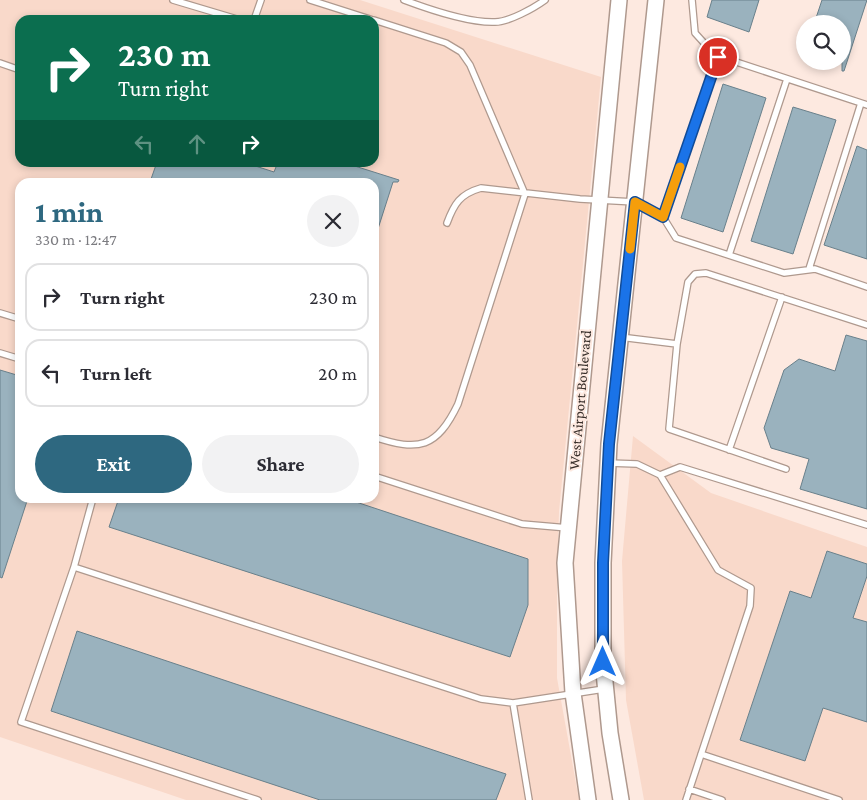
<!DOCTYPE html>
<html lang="en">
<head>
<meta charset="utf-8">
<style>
	:root { --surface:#fff; --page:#f2f2f3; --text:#2b2b33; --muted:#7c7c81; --line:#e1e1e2; --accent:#2e6880 }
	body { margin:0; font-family:"Crimson Pro",serif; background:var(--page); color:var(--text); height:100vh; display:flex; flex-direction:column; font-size:19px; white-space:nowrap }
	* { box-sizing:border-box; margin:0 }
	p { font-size:16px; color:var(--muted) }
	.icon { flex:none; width:28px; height:28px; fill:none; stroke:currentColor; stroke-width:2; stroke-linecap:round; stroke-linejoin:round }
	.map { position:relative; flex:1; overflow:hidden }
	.side { position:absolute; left:15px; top:178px; width:364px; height:325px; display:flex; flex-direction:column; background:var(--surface); border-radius:15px; box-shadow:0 2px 8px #0003 }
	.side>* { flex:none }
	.banner { position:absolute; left:15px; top:15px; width:364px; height:152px; border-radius:15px; box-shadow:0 2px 8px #0003; background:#0b6e4f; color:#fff; overflow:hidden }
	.controls { position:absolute; left:796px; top:15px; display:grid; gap:10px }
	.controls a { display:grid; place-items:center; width:55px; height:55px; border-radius:50%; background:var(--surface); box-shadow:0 2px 8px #0003; font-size:25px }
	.pin { position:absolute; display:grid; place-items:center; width:42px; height:42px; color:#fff; margin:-21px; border:2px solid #fff; border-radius:50%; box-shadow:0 1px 5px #0007 }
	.me { position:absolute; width:55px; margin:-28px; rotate:0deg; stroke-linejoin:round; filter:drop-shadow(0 0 4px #0008) }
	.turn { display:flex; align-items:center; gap:18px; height:105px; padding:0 20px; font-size:22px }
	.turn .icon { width:65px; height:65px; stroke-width:2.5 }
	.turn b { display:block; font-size:35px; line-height:42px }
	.lanes { display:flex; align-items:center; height:48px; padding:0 20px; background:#0003; justify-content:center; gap:25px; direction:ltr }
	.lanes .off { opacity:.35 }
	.round { display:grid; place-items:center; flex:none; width:52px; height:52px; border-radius:26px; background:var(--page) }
	.headline { display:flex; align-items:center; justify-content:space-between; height:85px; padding:0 20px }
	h1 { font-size:30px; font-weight:700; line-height:38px; color:var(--accent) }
	.action { display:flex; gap:10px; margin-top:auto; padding:10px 20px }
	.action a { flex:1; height:58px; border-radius:30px; background:var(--accent); color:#fff; font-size:20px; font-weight:700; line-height:58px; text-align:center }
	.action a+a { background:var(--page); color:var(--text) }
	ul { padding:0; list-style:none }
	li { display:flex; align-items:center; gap:15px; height:68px; margin:0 10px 8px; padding:0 10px; border:2px solid var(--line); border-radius:15px }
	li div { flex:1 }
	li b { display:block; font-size:19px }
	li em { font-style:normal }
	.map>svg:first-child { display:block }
</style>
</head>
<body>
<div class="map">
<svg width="867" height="800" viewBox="0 0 867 800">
	<rect width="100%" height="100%" fill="#fde9e0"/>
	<path fill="#f9d9ca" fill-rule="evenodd" d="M0,0H360L601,77L559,512L557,577V678L579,800H186L0,737ZM20,20H374V162H20ZM20,182H374V498H20Z
		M633,436L711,493L867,547V800H644L626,700L622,561Z"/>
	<path fill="#9ab2be" stroke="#69808b" d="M712,0H759L749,32L707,17Z
		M822,0H867L844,71H842V24H814Z
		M723,84L766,98L723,232L681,218Z
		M793,107L836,120L793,254L751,241Z
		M857,146L867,150V259L824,245Z
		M157,162H243L274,172L278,162H342L399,180L398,182H393L376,235H374V182H150Z
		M846,335L867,341V509L800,489L809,459L771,448L764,428L784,370L799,359L835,371Z
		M0,370L20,376V498H28L2,578L0,577Z
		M119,498H344L528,559V605L510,657L109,527Z
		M827,551L867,564V576L853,618L867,622V722L823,708L805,761L740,740L790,591L811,598Z
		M77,631L478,765L506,774L496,800H320L51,711Z"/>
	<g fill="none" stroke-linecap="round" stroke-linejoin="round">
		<g stroke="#af998e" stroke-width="8">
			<path id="lane" d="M173,0L240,20
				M310,0L373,20
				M404,0C428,9 469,23 495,22C509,22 534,8 545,0
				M692,0L695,33L715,55L867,105
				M254,20L261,0
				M374,20L446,43L461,52L470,65L525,194L458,404C437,448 419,452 374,437
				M0,63L20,70
				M663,217L718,57
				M447,223C454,204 460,194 481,188L580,199L635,202L663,217L676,238L784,273L815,269L867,287
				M729,255L787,79
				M809,269L861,103
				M0,313L20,319
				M620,337L677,344L688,282L695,274L706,273L867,325
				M677,344L669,429L786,469
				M0,353L20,359
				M729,450L782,297
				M608,463L637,464L660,475L718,570L751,588L750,606L686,800
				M660,475L680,467L867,525
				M374,476L522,524L568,528
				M93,498L74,567L481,699L513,703L604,689
				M74,567L21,722L258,800
				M513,703L529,800
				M701,754L839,800
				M689,789L722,800"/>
		</g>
		<g stroke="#af998e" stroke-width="18">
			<path id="secondary" d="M588,800L573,693L565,563L619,0
				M621,800L610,733L603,662V563L609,444L656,0"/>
		</g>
		<use href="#lane" stroke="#fff" stroke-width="5.5"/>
		<use href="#secondary" stroke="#fff" stroke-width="15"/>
	</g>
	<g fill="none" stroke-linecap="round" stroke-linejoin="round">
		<g stroke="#114b97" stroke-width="12">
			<path id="route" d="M603,662V563L609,444L635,202L663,217L718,57"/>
		</g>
		<use href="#route" stroke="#1a73e8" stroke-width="9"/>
		<path stroke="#f59e0b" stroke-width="9" d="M630,249L635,202L663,217L680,167"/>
	</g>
	<g text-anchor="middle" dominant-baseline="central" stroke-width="4" stroke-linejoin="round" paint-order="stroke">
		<g font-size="15" fill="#39302b" stroke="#fde9e0">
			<text transform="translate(580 400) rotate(-85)">West Airport Boulevard</text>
		</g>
	</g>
</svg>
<div class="controls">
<a><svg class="icon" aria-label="search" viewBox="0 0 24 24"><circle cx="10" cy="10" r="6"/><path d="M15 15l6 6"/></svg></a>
</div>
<div class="pin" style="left:718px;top:57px;background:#d93025"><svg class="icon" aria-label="arrive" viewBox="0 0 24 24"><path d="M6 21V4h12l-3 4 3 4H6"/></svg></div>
<svg class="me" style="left:603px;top:662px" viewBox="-20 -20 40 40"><path d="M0-17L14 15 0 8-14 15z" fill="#1a73e8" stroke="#fff" stroke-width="4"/></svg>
<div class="banner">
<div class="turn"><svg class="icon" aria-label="right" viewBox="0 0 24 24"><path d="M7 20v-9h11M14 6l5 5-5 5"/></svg><div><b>230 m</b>Turn right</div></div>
<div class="lanes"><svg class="icon off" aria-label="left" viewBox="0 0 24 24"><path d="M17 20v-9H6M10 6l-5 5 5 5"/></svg><svg class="icon off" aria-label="ahead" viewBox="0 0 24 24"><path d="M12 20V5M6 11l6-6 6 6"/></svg><svg class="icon" aria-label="right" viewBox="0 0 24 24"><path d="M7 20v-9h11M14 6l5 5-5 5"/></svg></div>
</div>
<section class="side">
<div class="headline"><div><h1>1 min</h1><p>330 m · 12:47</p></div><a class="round"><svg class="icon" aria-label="close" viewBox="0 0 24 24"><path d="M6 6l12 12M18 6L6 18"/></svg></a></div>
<ul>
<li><svg class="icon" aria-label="right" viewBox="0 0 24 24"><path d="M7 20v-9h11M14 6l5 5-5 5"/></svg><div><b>Turn right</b></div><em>230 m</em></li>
<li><svg class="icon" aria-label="left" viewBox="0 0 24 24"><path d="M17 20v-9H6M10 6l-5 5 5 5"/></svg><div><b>Turn left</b></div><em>20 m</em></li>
</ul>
<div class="action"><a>Exit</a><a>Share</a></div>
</section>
</div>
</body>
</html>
